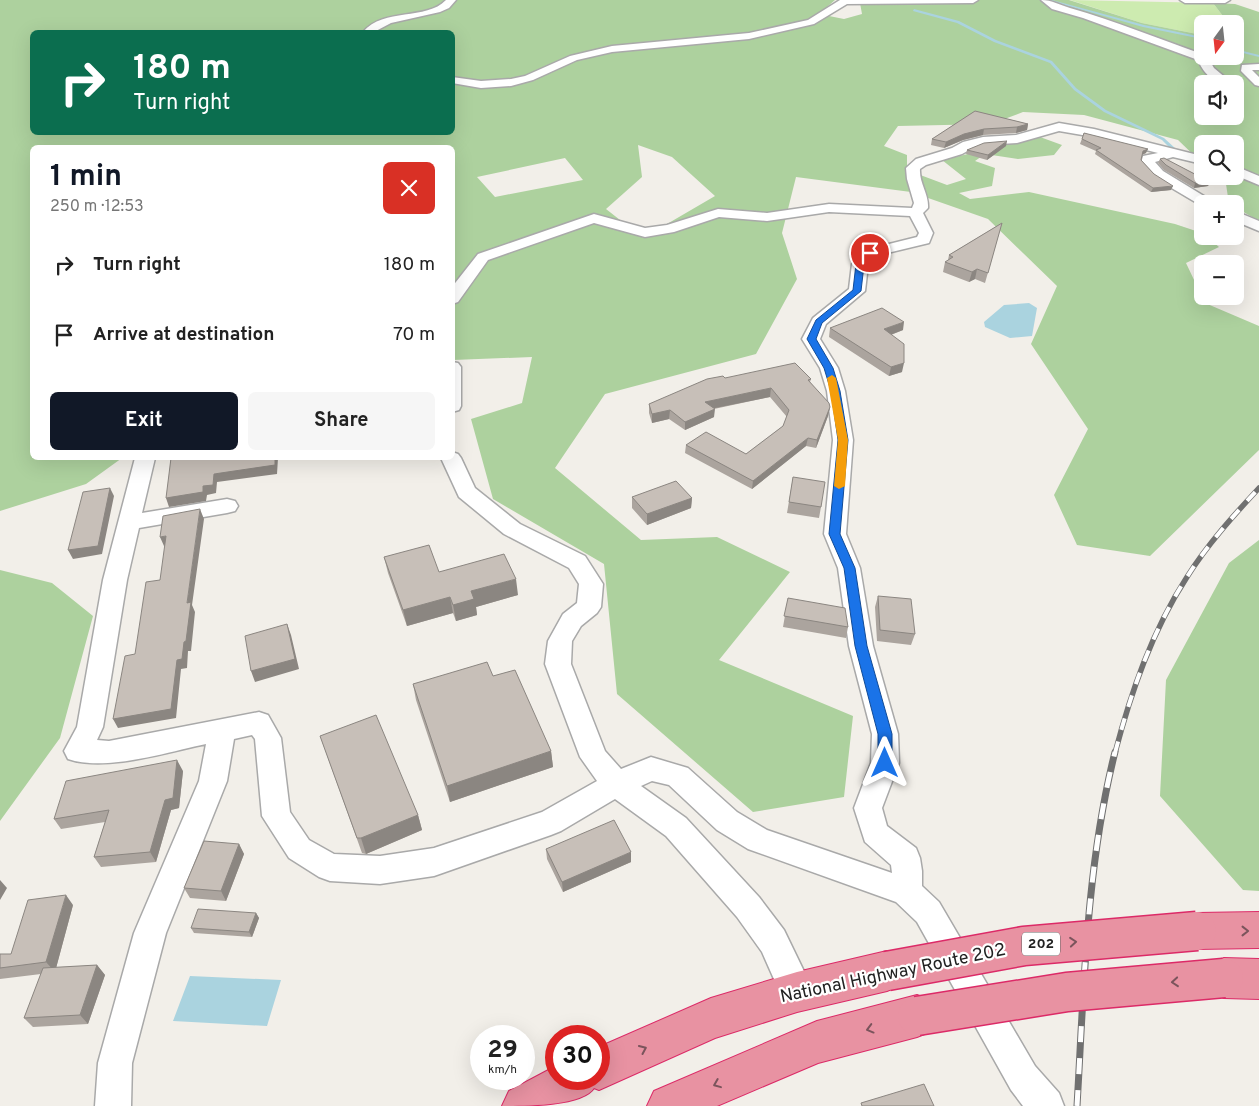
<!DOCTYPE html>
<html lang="en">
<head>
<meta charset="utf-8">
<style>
	:root { --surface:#fff; --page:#f6f6f6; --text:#222; --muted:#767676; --accent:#111827 }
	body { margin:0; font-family:Overpass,sans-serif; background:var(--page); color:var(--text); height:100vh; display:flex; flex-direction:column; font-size:19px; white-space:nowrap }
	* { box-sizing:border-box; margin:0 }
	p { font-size:16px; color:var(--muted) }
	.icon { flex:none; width:28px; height:28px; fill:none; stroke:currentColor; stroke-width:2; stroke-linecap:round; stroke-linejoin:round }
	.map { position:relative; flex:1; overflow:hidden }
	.panel { position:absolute; left:30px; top:145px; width:425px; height:315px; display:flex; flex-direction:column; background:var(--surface); border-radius:8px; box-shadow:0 5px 20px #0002 }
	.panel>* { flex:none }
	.top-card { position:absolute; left:30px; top:30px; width:425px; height:105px; border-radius:8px; box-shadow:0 5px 20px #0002; background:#0b6e4f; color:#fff; overflow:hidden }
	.needle { width:32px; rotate:195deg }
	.tools { position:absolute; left:1194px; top:15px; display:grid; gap:10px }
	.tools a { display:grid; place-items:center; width:50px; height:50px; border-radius:8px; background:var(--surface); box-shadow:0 5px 20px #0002; font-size:25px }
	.speed { position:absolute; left:470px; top:1025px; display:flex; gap:10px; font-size:25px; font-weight:700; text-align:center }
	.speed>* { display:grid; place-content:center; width:65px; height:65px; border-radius:50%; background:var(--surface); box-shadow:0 5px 20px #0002; line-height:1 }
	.speed small { font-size:12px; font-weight:400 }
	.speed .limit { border:8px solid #d22; background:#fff; color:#111 }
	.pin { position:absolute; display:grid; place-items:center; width:42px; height:42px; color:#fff; margin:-21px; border:2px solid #fff; border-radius:50%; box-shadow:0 1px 5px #0007 }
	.me { position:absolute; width:55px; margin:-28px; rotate:0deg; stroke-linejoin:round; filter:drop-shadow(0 0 4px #0008) }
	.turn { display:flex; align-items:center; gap:18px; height:105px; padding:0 20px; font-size:22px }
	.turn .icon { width:65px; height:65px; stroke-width:2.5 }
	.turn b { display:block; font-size:35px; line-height:42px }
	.round { display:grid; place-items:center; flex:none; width:52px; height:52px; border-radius:8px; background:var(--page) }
	.head { display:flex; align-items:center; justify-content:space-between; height:85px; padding:0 20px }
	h1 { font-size:30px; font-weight:700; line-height:38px; color:var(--accent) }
	.action { display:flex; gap:10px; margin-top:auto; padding:10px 20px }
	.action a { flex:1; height:58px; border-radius:8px; background:var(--accent); color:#fff; font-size:20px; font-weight:700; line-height:58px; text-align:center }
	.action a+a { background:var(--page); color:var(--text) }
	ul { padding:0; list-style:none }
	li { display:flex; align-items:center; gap:15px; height:70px; padding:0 20px }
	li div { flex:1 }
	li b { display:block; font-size:19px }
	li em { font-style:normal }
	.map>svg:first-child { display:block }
</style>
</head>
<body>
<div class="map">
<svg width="1259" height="1106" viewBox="0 0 1259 1106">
	<rect width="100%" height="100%" fill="#f2efe9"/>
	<path fill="#cdebb0" d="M1070,0L1213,3L1229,24H1202V35L1142,23Z"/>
	<path fill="#add19e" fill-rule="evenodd" d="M0,0H835L819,14L844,19L862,14L860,3L916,0H1069L1142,23L1202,35V56H1235V24H1229L1213,3L1235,4L1259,12V221L1235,207V204H1229L1226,184L1217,176H1235V144H1202V163L1178,140L1084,115L1023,112L991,124L898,126L884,146L907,155V170L947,185L966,179L942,160L968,154L979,145L1040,137L1062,145L1054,155L1018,159L985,154L975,161L995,168L992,186L959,193L970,199L1029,192L1175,224L1202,233V236H1206L1219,247L1186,263L1205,303L1259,326V450L1150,556L1077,545L1054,495L1088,429L1031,344L1057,286L988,219L911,192L796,177L782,233L797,279L756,354L605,394L555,468L641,540L717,537L790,572L719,660L853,716L844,797L753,812L617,694L604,564L493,499L471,419L522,403L532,357L453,360L452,148H32V458H122L86,484L0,511ZM32,32H452V132H32ZM1202,84H1235V116H1202ZM638,145L672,157L715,196L643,238L606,209L642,177ZM565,158L583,180L495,197L477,177Z
		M1259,540V891L1243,890L1160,796L1166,680L1229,563Z
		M0,570L52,583L93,616L60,738L0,821Z"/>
	<path fill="#aad3df" d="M1029,303L1037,308L1032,336L1010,338L985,327L984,322L1004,305Z
		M190,976L281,980L267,1026L173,1021Z"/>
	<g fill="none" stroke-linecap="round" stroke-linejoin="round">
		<path fill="#aad3df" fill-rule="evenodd" d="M1047,0H1052L1144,25L1202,37V39L1143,27Z
			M914,9L959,21L996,40L1052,61L1076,88L1106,110L1164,138L1176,149L1172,150L1162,140L1104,112L1074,90L1050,63L994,42L957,23L913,11Z
			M1235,49L1259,55V57L1235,51Z"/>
		<g stroke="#a9a9a9" stroke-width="3">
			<path id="street" d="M446,0H456L449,8L440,12L391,23L374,32H363C384,7 426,21 446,0Z
				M840,0H978L973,3L847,4L814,24L749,39L612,52L577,60L533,80L511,86L481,88L452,83V77L481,81L511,79L525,76L570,56L612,46L749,33L808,20Z
				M1041,0C1052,0 1060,5 1070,8C1115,21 1159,39 1202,54V56H1207L1214,68L1233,84C1216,84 1205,77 1198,60L1083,18L1052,9Z
				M1180,0H1230L1225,3H1185Z
				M1259,64V70H1252L1259,77V86L1255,85L1241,71L1242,65Z
				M1059,123L1094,129L1202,156V164L1173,157L1155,162L1163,171L1217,204H1202V206L1153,177L1141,163L1143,156L1158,153L1094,137L1059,131L1017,143L983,145L973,148L962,154L926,165L920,169C919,183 929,194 928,208L923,213L933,233L929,243L875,256L868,265L865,291L826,324L820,339L838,368L845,391L853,440L846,534L860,568L873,646L898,734L899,763L882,808L887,826L916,848L920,858L922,871V886L939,902L1035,1066L1059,1093L1064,1106H1023L1011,1090L917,922L896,902L748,849L717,830L669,785L652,781L641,786L686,818L759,897L784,930L814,992L809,1004L797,1009L785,1004L762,952L737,917L666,836L615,799L561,831L551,835L434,876L380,884L330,881L319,877L289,858L262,816L255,739L252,735L234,739L227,781L166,933L132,1063L131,1106H95L98,1063L134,933L199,781L206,744C168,752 105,772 68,759L64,751L77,727L103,580L135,458H155L142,513L227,499L235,501L238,506L235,511L227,513L139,528L127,580L103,727L97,740L109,741L259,712L268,715L281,738L290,812L309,840L334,854L380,856L434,848L542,812L597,781L580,757L545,664L548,641L563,614L577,603L579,584L569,568L504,534L459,497L441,458H452V452L458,454L461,458L475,488L520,524L585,556L603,584L601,607L597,613L581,626L572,641L571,664L605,751L621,769L651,757L688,768L737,812L767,830L892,873L891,865L865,842L854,808L871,763L872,734L849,646L838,568L824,534L833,440L827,391L820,368L802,339L813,318L849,289L852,264L865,250L917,237L919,233L910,216L829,212L767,221L719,217L674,232L645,237L594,223L488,260L458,302L452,304V287L478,254L594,214L645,228L667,225L718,209L767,213L829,204L912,208L914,203L907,179L906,168L916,159L952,148L963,142L983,137L1016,135Z
				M1235,166L1259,176V185L1235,175Z
				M1235,211L1259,221V231L1235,221Z
				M452,362L458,363L461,367V406L459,410L452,412Z"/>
		</g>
		<g stroke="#dc2a67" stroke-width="2">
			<path id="highway" d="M1259,912V948L1197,949L1183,944L1178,931L1183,918L1197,913Z
				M887,951L901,957L907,971L901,985L887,991L797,1012L715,1038L599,1090L594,1088C583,1106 525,1106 502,1106L509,1091L556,1066V1079H599V1047L711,998L797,972Z
				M1224,958L1259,959V999L1224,998L1210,992L1204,978L1210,964Z
				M917,995L932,1001L938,1016L932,1031L917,1037L818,1063L717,1106H647L654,1091L817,1021Z"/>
		</g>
		<use href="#street" fill="#fff" fill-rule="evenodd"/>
		<use href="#highway" fill="#e892a2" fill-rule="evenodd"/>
		<g stroke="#707070" stroke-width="5.5">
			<path id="rail-far1" d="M1115,753C1131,692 1152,631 1187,577C1207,545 1233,516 1259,488"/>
		</g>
		<g stroke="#707070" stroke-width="7">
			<path id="rail" d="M1077,1106C1084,988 1086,867 1115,752"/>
		</g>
		<use href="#rail-far1" stroke="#fff" stroke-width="4" stroke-dasharray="12" stroke-linecap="butt"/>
		<use href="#rail" stroke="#fff" stroke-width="5" stroke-dasharray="16" stroke-linecap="butt"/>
		<g stroke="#dc2a67" stroke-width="41" stroke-linecap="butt">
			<path id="highway-bridge" d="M887,971L1024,946L1197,931
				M917,1016L1067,992L1224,978"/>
		</g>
		<use href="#highway-bridge" stroke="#e892a2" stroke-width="38"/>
	</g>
	<path fill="#aba49e" d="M975,111L1028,124L1027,130L1016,133L983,135L963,140L944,148L931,145L932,139Z
		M1084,133L1146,153L1142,155L1141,160L1154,174L1171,190L1151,192L1095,154L1096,151L1080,144Z
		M1006,146L987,160L966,154L967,150Z
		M1160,159L1210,182L1208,186L1194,188L1164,170L1158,163Z
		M1002,223L985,283L975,279L969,282L943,272L945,262L948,260L949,255Z
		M830,328L903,330L891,335L902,372L889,376L829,337Z
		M725,378L811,379L810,382L830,407L828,416L816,448L806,446L752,489L685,453L686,445L746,454L783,426L787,417L770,397L714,409V417L685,430L669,419L652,423L649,413V404Z
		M793,477L821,507L819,518L787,513Z
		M632,497L692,498L691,508L647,525L632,508Z
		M384,557L439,572L518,595L476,607L477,615L456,621L453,613L407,626L388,573Z
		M878,596L915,634L911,645L877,641L875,607Z
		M788,598L848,627L846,638L783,627Z
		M493,676L551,751L553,767L450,802L416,700L413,684Z
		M320,736L418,815L422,830L366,854L362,853Z
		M183,771L179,808L171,810L156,862L101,867L94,857L105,822L61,829L54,819Z
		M239,844L244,854L226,901L190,898L184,888Z
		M546,849L631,862L563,892L547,859Z
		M73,905L56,968L97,965L105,975L88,1024L33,1027L24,1018L41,974L0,979V954H11Z
		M256,913L259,918L252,937L194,933L191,928Z"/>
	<path fill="#8b8681" d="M1028,124L1027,130L1016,133L1017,127Z
		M984,129L983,135L963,140L944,148L946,142L964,134Z
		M1007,141L1006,146L987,160L988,155Z
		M1148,149L1146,153L1141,155L1143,151Z
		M1210,182L1208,186L1194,188L1195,183Z
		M1173,186L1171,190L1151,192L1153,188Z
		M977,269L975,279L969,282L972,272Z
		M904,322L903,330L882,338L884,329Z
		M904,363L902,372L889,376L891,367Z
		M771,388L770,397L705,410V402Z
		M830,407L828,416L816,448L817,440Z
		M715,409L714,417L685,430V422Z
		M670,410L669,419L652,423V414Z
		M808,438L806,446L752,489L753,481Z
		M275,458H278L277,474L217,482L216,493L207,495L206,501L169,507L166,498L203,486L214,474Z
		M110,488L114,496L102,554L73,559L68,550Z
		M692,498L691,508L647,525V514Z
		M200,509L204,519L192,605L195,612L191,651H188L187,668L181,669L176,718L118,728L113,719L177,660L187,603Z
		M166,536L170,545L164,546L160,537Z
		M516,579L518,595L476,607L477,615L456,621L453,605L471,591Z
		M450,597L453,613L407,626L403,610Z
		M287,624L291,635L299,669L255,682L251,671Z
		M551,751L553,767L450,802L447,786Z
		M177,760L183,771L179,808L171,810L156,862L150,852L165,800Z
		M418,815L422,830L366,854L361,838Z
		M239,844L244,854L226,901L221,891Z
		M631,852V862L563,892L562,882Z
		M0,880L7,888L0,900Z
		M66,895L73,905L55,972L46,962Z
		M256,913L259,918L252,937L249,932Z
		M97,965L105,975L88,1024L80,1015Z"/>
	<path fill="#c7bfb8" stroke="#8b8681" d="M975,111L1028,124L1017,127L984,129L964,134L946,142L932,139Z
		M1084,133L1148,149L1143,151L1141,160L1154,174L1173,186L1153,188L1096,150L1101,148L1082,139Z
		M1007,141L988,155L967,150L984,143Z
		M1164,158L1210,182L1195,183L1166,165L1160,159Z
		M1002,223L988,273L977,269L972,272L945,262L953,257L949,255Z
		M882,308L904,322L884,329L904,344V363L891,367L830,328Z
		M795,363L811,379L808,380L829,403L830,407L817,440L808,438L753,481L686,445L706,432L746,454L783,426L789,410L771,388L705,402L715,409L685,422L670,410L652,414L649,404L707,379L723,376L725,378Z
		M171,458H275V465L214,474L213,485L203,486V492L166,498Z
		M793,477L825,482L821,507L789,502Z
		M676,481L692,498L647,514L632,497Z
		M110,488L98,546L68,550L83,492Z
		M200,509L187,603L191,602L186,641L184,642L182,659L177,660L171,709L113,719L125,656L135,654L146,582L160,580L166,536L160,537L163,516Z
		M429,545L439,572L504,554L516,579L471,591L474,599L453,605L450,597L403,610L384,557Z
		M878,596L911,599L915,634L880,630Z
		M788,598L845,608L848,627L784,616Z
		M287,624L295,659L251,671L245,636Z
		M487,662L493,676L515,670L551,751L447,786L413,684Z
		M376,715L418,815L361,838H357L320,736Z
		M177,760L173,798L165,800L150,852L94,857L109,810L54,819L66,781Z
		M614,820L631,852L562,882L546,849Z
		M204,841L239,844L221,891L184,888Z
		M66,895L46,962L0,968V954H11L28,900Z
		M198,909L256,913L249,932L191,928Z
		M97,965L80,1015L24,1018L43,968Z
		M924,1084L934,1106H862L861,1103Z"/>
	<defs><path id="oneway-chevron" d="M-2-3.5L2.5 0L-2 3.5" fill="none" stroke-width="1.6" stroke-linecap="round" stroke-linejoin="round" transform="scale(1.25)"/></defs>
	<g stroke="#7b545c">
		<use href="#oneway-chevron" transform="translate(1245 931)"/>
		<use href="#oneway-chevron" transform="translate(1073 942) rotate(-5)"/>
		<use href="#oneway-chevron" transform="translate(1175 982) rotate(175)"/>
		<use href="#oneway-chevron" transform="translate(870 1029) rotate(165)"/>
		<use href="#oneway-chevron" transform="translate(643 1049) rotate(-24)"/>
		<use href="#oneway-chevron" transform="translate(717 1084) rotate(158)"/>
	</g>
	<path fill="#1a73e8" stroke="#114b97" d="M867,252L874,253L864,265L861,291L822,323L816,339L833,368L840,391L848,440L840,534L855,568L867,646L892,734V763L890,767L885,769L880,767L878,763V734L855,646L844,568L829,534L838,440L831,391L824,368L807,339L816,320L853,290L856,264Z"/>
	<path fill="#f59e0b" d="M832,375L836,378L848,440L845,486L839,489L834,486L838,440L827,378Z"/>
	<g text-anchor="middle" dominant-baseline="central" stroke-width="4.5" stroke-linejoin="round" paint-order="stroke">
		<rect fill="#fff" stroke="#646464" stroke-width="1" x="1022" y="932.5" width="38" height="23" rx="4"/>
		<g font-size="14" font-weight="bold" fill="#222">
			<text x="1041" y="944">202</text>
		</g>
		<g font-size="18" fill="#222" stroke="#fff">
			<text transform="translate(893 974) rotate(-12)">National Highway Route 202</text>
		</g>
	</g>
</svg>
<div class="tools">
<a><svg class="needle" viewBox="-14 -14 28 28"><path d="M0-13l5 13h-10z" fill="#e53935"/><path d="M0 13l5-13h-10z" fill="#767676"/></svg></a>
<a><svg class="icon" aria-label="sound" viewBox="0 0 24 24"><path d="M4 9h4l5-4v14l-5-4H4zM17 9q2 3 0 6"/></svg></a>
<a><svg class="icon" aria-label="search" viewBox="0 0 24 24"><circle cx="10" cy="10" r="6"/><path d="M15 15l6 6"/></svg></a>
<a>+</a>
<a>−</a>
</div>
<div class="speed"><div>29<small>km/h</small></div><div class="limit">30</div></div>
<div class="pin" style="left:870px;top:253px;background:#d93025"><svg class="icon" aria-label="arrive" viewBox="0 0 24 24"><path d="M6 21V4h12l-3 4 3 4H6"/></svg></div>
<svg class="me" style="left:885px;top:763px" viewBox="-20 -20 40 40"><path d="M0-17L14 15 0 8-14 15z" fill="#1a73e8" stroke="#fff" stroke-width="4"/></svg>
<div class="top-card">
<div class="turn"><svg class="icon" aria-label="right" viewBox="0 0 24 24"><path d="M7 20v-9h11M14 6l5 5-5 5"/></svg><div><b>180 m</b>Turn right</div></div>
</div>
<section class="panel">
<div class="head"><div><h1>1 min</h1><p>250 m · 12:53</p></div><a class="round" style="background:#d93025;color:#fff"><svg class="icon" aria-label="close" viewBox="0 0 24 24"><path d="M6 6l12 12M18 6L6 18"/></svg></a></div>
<ul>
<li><svg class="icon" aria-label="right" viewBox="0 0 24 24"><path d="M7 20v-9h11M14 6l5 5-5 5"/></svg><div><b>Turn right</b></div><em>180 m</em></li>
<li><svg class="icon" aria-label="arrive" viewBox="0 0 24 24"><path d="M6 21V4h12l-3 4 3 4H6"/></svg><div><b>Arrive at destination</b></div><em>70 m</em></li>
</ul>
<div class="action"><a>Exit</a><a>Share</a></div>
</section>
</div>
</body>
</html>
